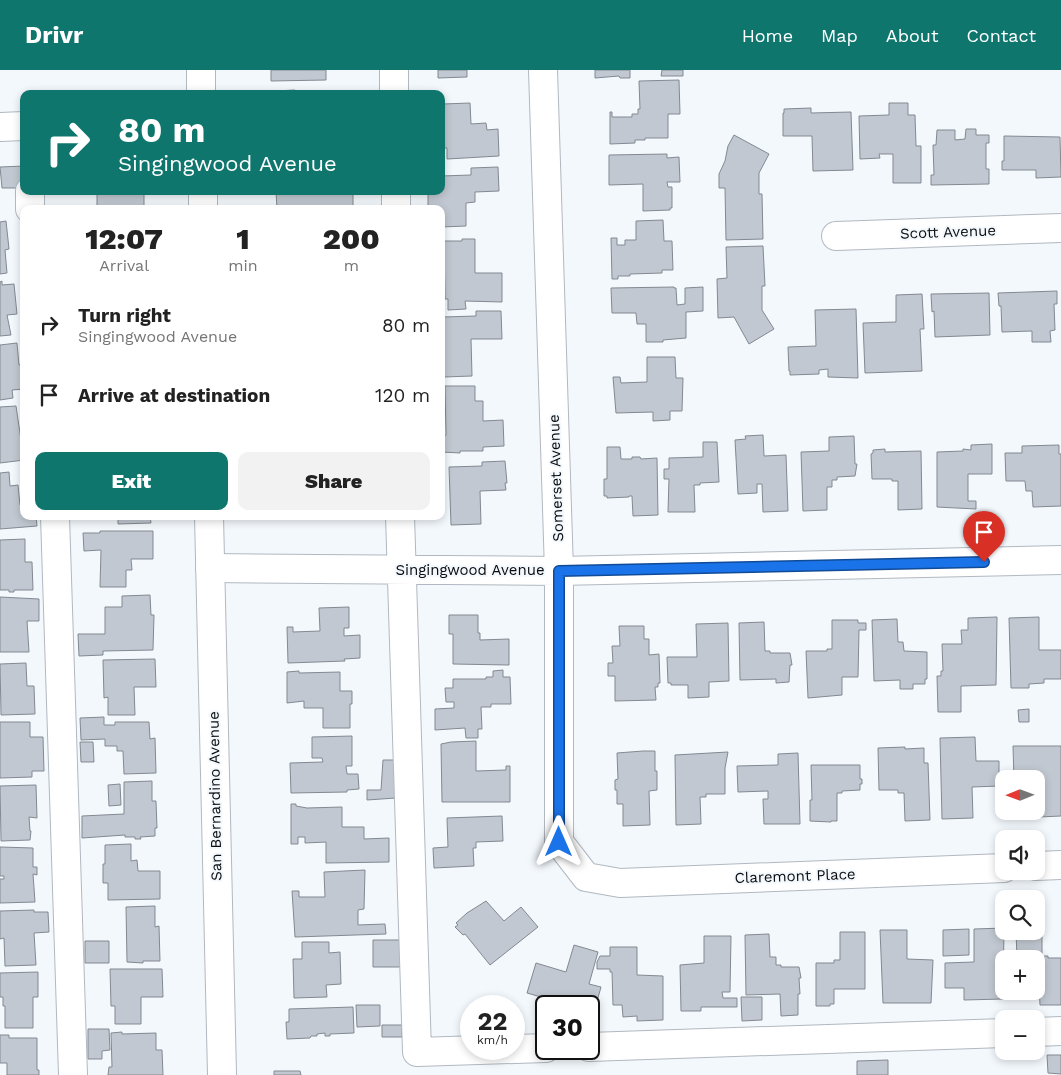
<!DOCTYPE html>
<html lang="en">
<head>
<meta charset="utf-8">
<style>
	:root { --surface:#fff; --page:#f2f2f2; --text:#222; --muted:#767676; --accent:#0f766e }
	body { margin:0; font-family:"Work Sans",sans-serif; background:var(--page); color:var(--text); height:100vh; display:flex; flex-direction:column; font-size:19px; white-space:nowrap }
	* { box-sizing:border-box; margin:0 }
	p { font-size:16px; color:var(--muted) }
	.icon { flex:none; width:28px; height:28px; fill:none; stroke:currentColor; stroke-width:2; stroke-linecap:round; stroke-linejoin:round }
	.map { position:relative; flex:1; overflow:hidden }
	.drawer { position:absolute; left:20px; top:135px; width:425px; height:315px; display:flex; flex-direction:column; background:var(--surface); border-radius:10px; box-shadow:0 2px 8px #0003 }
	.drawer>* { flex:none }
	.banner { position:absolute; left:20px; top:20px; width:425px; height:105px; border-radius:10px; box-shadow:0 2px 8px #0003; background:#0f766e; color:#fff; overflow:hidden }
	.needle { width:32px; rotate:269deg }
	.tools { position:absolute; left:995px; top:700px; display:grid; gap:10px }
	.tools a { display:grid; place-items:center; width:50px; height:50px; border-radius:10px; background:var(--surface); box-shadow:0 2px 8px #0003; font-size:25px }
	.speed { position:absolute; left:460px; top:925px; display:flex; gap:10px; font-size:25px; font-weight:700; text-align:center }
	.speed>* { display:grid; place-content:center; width:65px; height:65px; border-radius:50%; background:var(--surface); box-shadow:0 2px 8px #0003; line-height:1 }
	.speed small { font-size:12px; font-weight:400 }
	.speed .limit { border:2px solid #111; border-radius:8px; background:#fff; color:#111 }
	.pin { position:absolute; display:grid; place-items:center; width:42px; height:42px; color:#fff; margin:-51px -21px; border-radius:50% 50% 50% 0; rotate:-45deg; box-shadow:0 0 5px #0007 }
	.pin .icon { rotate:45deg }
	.me { position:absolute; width:55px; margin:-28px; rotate:0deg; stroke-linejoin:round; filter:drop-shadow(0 0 4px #0008) }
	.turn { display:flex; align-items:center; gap:18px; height:105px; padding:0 15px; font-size:22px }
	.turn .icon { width:65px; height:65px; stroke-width:2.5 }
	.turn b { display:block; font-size:35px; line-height:42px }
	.eta { display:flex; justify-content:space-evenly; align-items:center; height:85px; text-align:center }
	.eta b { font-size:30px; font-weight:800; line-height:35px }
	.button { display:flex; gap:10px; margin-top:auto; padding:10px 15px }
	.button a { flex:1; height:58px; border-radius:10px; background:var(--accent); color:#fff; font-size:20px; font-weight:800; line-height:58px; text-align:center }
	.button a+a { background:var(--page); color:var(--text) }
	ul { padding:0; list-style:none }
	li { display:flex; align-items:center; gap:15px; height:70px; padding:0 15px }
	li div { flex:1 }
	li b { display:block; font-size:19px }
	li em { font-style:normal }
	header { display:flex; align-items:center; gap:30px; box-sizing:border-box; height:70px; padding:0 25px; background:var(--accent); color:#fff }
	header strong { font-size:24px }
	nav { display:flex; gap:28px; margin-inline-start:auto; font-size:18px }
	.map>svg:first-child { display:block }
</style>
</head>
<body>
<header>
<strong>Drivr</strong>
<nav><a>Home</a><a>Map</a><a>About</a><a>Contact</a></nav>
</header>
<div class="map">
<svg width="1061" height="1005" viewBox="0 0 1061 1005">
	<rect width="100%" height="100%" fill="#f3f8fd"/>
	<path fill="#c1c8d1" stroke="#838991" d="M271,0H326V10L271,11Z
		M438,0H467V7L438,8Z
		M595,0H630V8H620L619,6L595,8Z
		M662,0H683V6H661Z
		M679,10L680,44H668V68H645V70H635V73L610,74V42H612V47H632V44H638V39H640L639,11Z
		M295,20V22H303V21H326V24H275V21Z
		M470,33L471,54L486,53L487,60L498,59L499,86L447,89V78H441V52L444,51L443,34Z
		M889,33H908V45H915L916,76H921V113H893V84H879L880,88L860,89L859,46L889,45Z
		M811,38V43L851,42L853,100L813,101L812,66H783V43H784V39Z
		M966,59H976V65H989V73H986V99H989V114L931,115V105H934L933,75H936L937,60H955V70L965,69Z
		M734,65L769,84L759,103V124H762L763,169L726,170L725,118H719V104L725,91L728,76Z
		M1004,66L1060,67L1061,107L1036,108V100H1002V91H1004Z
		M667,84V88L679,87L680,112H667L668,117H672V138H670V140L643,141V114L609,115V85Z
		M24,96V118H2L0,97Z
		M498,97L499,121L475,122V132L466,133V156L441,157V139H428V121H441V106L471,105V98Z
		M97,121H144V139H97Z
		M276,121H353V139H277Z
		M663,150L664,171H672L673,200H662V203L630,204V206H618V209H612L611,168H617V175H625V170H636V151Z
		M6,151L9,179L5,180L7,203L0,204V152Z
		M462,169H475V203H502V232L465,231L466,239L448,240V229H445L444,171H462Z
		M763,176L765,216H762V240L774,259L749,274L734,247L718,248L717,209L727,208L726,177Z
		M2,211V215L14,214L17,244L7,245L11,265L0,266V212Z
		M674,217V218H676L677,235L685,234V218L703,217V241L686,242V268L663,270V272H646V254H637L636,243H612L611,218Z
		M1057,221V234H1054L1055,260L1050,261L1051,272H1032V261L1002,262L1001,236H999L998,223Z
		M989,223L990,265L935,267L934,241L932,242L931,224Z
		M922,224L924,259H920L922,301L865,303L863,253L896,252V225Z
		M856,239L858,308L828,307V299L819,300V304L790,305V301H789L788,277L816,276L815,240Z
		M476,241H501L502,269H471L472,306L444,307L443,247L476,246Z
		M17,273L19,295L22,294L24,319L12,320L13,328L0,330V275Z
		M647,287H675L676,308H683L682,341H670V350L653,351V342L616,343L613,307H620L621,313L647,312Z
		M445,316H475V331H483V351L503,350L504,376L483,377V381H460V383L442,382V366L446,365Z
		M16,336L24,390L0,393V337Z
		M763,365L764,386L786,385L788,441L763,442L762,414H757V423L738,424L735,370L746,369L745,366Z
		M854,366L855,394H857L855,406L837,407V410H832V417H827V440L803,441L801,382L829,381V367Z
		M703,372H717L719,412L700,413V415H694L695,442H668L669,409H664V399H669V388L703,387Z
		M992,374V404H968V431H976V439L937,437V382L963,381V379L971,380V375Z
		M1059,375V384H1061V436L1033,437L1032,421H1026L1025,411H1006L1005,383H1022V376Z
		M607,377H620L621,389H632V387H640L641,389L657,388L658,445L633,446L632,426H629V427L607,428V426H604V409H607Z
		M885,379V382L921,381L922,439L898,440V411H892V409H872L871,384L873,383V380Z
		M505,391L507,413H505L506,420L480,421L481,454L451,455L449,397L482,396V392Z
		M9,402L10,416L18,415L20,435H24V446H36L37,456L0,459V403Z
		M118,446H150L151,453L118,454Z
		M100,461H153V489H131L132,500H126V517H100L101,480L84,481L83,463H100Z
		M25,469V492H32L33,520H14V522H9V520H0V470Z
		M150,525L151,545H154L153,580L103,581V585L79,586L78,564H105V537H122V526Z
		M0,527L39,529V551H27L29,582H0Z
		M349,537V558H344V566L360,565V588L344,589L345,591L288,593L287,557H293V562L320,561L319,538Z
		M449,545H478V563H480V570L509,569V595L453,594V564H449Z
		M997,547L996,615L961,616V642H938L937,606H941V601H943L942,574H962L961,560H968V548Z
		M1039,547V580H1061V609H1044V613L1029,614V618H1011L1009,548Z
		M897,549L898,572H903L904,581L927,582V609H925V614H913V619H900V610L874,611L872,550Z
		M832,550H858V553H866V560H859L858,607H842V625L808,628L806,581H827V579H832Z
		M764,552L765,581H770V583H790L792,595H790L789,612L776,613V609L740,610L739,553Z
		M728,553L729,611L709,612V627L688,628V615H671V613H668L667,587H697L696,554Z
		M619,556H644V569H649V585L659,584L660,613H658V617H655L656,630L615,631V606H608V593H613L612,576H620Z
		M155,589L156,617H134L135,645H108V627L104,628L103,590Z
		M26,593L27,616H34L35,644L1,645L0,594Z
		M503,600V607H510L511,634H491V637H481L482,659H478V668H466L465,658L435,660V639L454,638V632H446L445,618H453V609H486V607H493V601Z
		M299,601V603L340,602V621H352V634H350V658H323V638H304V631L287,633V602Z
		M1029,639V652H1019L1018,640Z
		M104,647V655H115V652H149L150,669L155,668L156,703L124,704L123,681H117V676H105V669L81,670L80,648Z
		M0,652H30V667H43L44,701H32V707L0,708Z
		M352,666V696H346L347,704H358L359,719L347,720V722L291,723L290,693L323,692L322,688H312V667Z
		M975,667L976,691H999V716L972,717L973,748L942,749L940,668Z
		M476,671V701L506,700V696H510V732H442L441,674L451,672Z
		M80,672H93L94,692H81Z
		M1013,676H1061V746L1039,747L1038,719H1036V709H1014Z
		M905,677V679L924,678V693H928L930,750L905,751L904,723H898V720H879L878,678Z
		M643,681H655V701H657V720L649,721L650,755L623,756V734H617V720H615V710L618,709L617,683Z
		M728,682L725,698V724H706V727H700L701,754L676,755L675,685Z
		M798,683L800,754H764L763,729H768V721L738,722L737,696L778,695V684Z
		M383,690H396V728L367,730V720H381Z
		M811,695H860V709H862V714H860V720L842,721V723H837V751H831V752L810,751V730H812Z
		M152,711V731H156L157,758H155V766L140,767L141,769H135V767H125V765L82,768V746L124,744V712Z
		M120,714L121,735L109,736L108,715Z
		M36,715L37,748L29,747L30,761H31L30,770L1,771L0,716Z
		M291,734H296V736L307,738L342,737V757H364V769L389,768V792L326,793V772L305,773V767H298V774H291Z
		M502,746L503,771L476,772V778H473L474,796L434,798L433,778L448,777L447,748Z
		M131,774V791L137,790L138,801H160V829L108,830V813H103V794H105V775Z
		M0,777L33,778V797H37V805L33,804L35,832L0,833V809H4V806H0Z
		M365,800L364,839L358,840V855L385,854L386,864L295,867L292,821H299V827H325L324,802Z
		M486,831L504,851L521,837L538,857L490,895L465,864L463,865L455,857L458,855L456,853L467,843Z
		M155,836V857L159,856L160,891H143V893L127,892L126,837Z
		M34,840V842H48L49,862L34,863L36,895L5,896L4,868L0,869V841Z
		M1036,857V859H1042V886H1048V888H1061V935H1040L1039,915H1036V889H1017L1016,861H1036Z
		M1004,858L1003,929L964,930V918H945V893L974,892V859Z
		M969,859V885L943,886V860Z
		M880,860H907V889L933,890L931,933H883Z
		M840,862H865V919H834V934H830V936H816V893H834V890H840Z
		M769,864L770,887H776V895H781V897H799L801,908H799L800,924H798V945L781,946L780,924L746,925L745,865Z
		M704,866H731L730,922H722L723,928H737V937H701V941H681L680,895L704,893Z
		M373,870H401V897H373Z
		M85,871H109V893H85Z
		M302,872H329V883L340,882L341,914L326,915L327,927L294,928L293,889H302Z
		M574,875L598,882L589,914L601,917L594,942L589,941V936H572L527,923L536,893L566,902Z
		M610,877H637V905L663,906V950L637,951V946L623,947L622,935H613L612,902H610V899H597V892L600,886H610Z
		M110,899H162L163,927H141V954H115V936H111Z
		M38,902V927H33V958H5V936H3V927H0V903Z
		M741,927H762V950L742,951Z
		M356,935H380V956L357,957Z
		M353,937L354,963L330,964V966H325V963L317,964V966H311L310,968L287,969L286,952H289V939Z
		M382,955H402V967H382Z
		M88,959H109L110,980L102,981V989H88Z
		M122,962V964L156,963V980H162L163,1005H108L109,997H112L111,963Z
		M0,965H9V968H37V1000H39V1005H7V993H0Z
		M1047,985H1061V1004L1048,1003Z
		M888,990V1005H857V991Z
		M274,1001H300L301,1005H274Z"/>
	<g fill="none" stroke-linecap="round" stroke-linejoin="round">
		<g stroke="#b1b8c1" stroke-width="30">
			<path id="minor" d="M394,0V24
				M543,0L559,501V772L586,807L620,813L1004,798
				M0,57L24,56
				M30,121V139
				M396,121V139
				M836,166L1061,158
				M55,446L73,1005
				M400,446L417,982L546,978
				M210,498L559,501L1061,490
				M1036,796L1061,795
				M1036,962L1061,961
				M589,977L1004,963"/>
		</g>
		<g stroke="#b1b8c1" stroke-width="30">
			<path id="major" d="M201,0V24
				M203,121V139
				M209,446L222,1005"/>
		</g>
		<use href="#minor" stroke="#fff" stroke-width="28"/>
		<use href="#major" stroke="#fff" stroke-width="28"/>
	</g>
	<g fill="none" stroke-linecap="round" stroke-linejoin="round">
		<g stroke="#114b97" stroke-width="12">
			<path id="route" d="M559,772V501L984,492"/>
		</g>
		<use href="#route" stroke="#1a73e8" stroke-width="9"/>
	</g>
	<g text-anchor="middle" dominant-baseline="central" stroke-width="4" stroke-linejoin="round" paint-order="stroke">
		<g font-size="15" fill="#0a0c0f" stroke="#f3f8fd">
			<text transform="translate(948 162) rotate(-2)">Scott Avenue</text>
			<text transform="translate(556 408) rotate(-92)">Somerset Avenue</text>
			<text x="470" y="500">Singingwood Avenue</text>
			<text transform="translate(215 726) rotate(-91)">San Bernardino Avenue</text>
			<text transform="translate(795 806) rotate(-2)">Claremont Place</text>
		</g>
	</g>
</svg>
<div class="tools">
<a><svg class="needle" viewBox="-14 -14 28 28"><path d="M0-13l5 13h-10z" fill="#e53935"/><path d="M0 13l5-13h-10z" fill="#767676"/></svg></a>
<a><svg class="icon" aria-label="sound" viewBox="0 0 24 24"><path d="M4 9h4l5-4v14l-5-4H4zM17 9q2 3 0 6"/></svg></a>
<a><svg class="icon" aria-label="search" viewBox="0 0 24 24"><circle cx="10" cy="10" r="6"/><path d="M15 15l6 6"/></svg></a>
<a>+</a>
<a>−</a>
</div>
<div class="speed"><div>22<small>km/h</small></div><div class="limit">30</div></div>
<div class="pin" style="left:984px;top:492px;background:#d93025"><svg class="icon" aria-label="arrive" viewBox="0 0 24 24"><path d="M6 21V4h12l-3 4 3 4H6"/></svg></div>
<svg class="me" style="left:559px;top:772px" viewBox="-20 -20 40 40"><path d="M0-17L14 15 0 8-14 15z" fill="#1a73e8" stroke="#fff" stroke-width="4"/></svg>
<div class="banner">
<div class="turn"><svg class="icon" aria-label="right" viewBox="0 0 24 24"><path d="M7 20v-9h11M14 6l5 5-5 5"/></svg><div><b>80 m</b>Singingwood Avenue</div></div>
</div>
<section class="drawer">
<div class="eta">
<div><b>12:07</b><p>Arrival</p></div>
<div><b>1</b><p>min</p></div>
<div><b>200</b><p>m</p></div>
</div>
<ul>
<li><svg class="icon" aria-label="right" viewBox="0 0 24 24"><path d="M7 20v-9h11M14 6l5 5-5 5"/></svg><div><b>Turn right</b><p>Singingwood Avenue</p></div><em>80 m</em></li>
<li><svg class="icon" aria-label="arrive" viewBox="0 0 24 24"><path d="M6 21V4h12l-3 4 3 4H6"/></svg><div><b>Arrive at destination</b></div><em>120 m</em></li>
</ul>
<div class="button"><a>Exit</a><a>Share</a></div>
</section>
</div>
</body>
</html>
